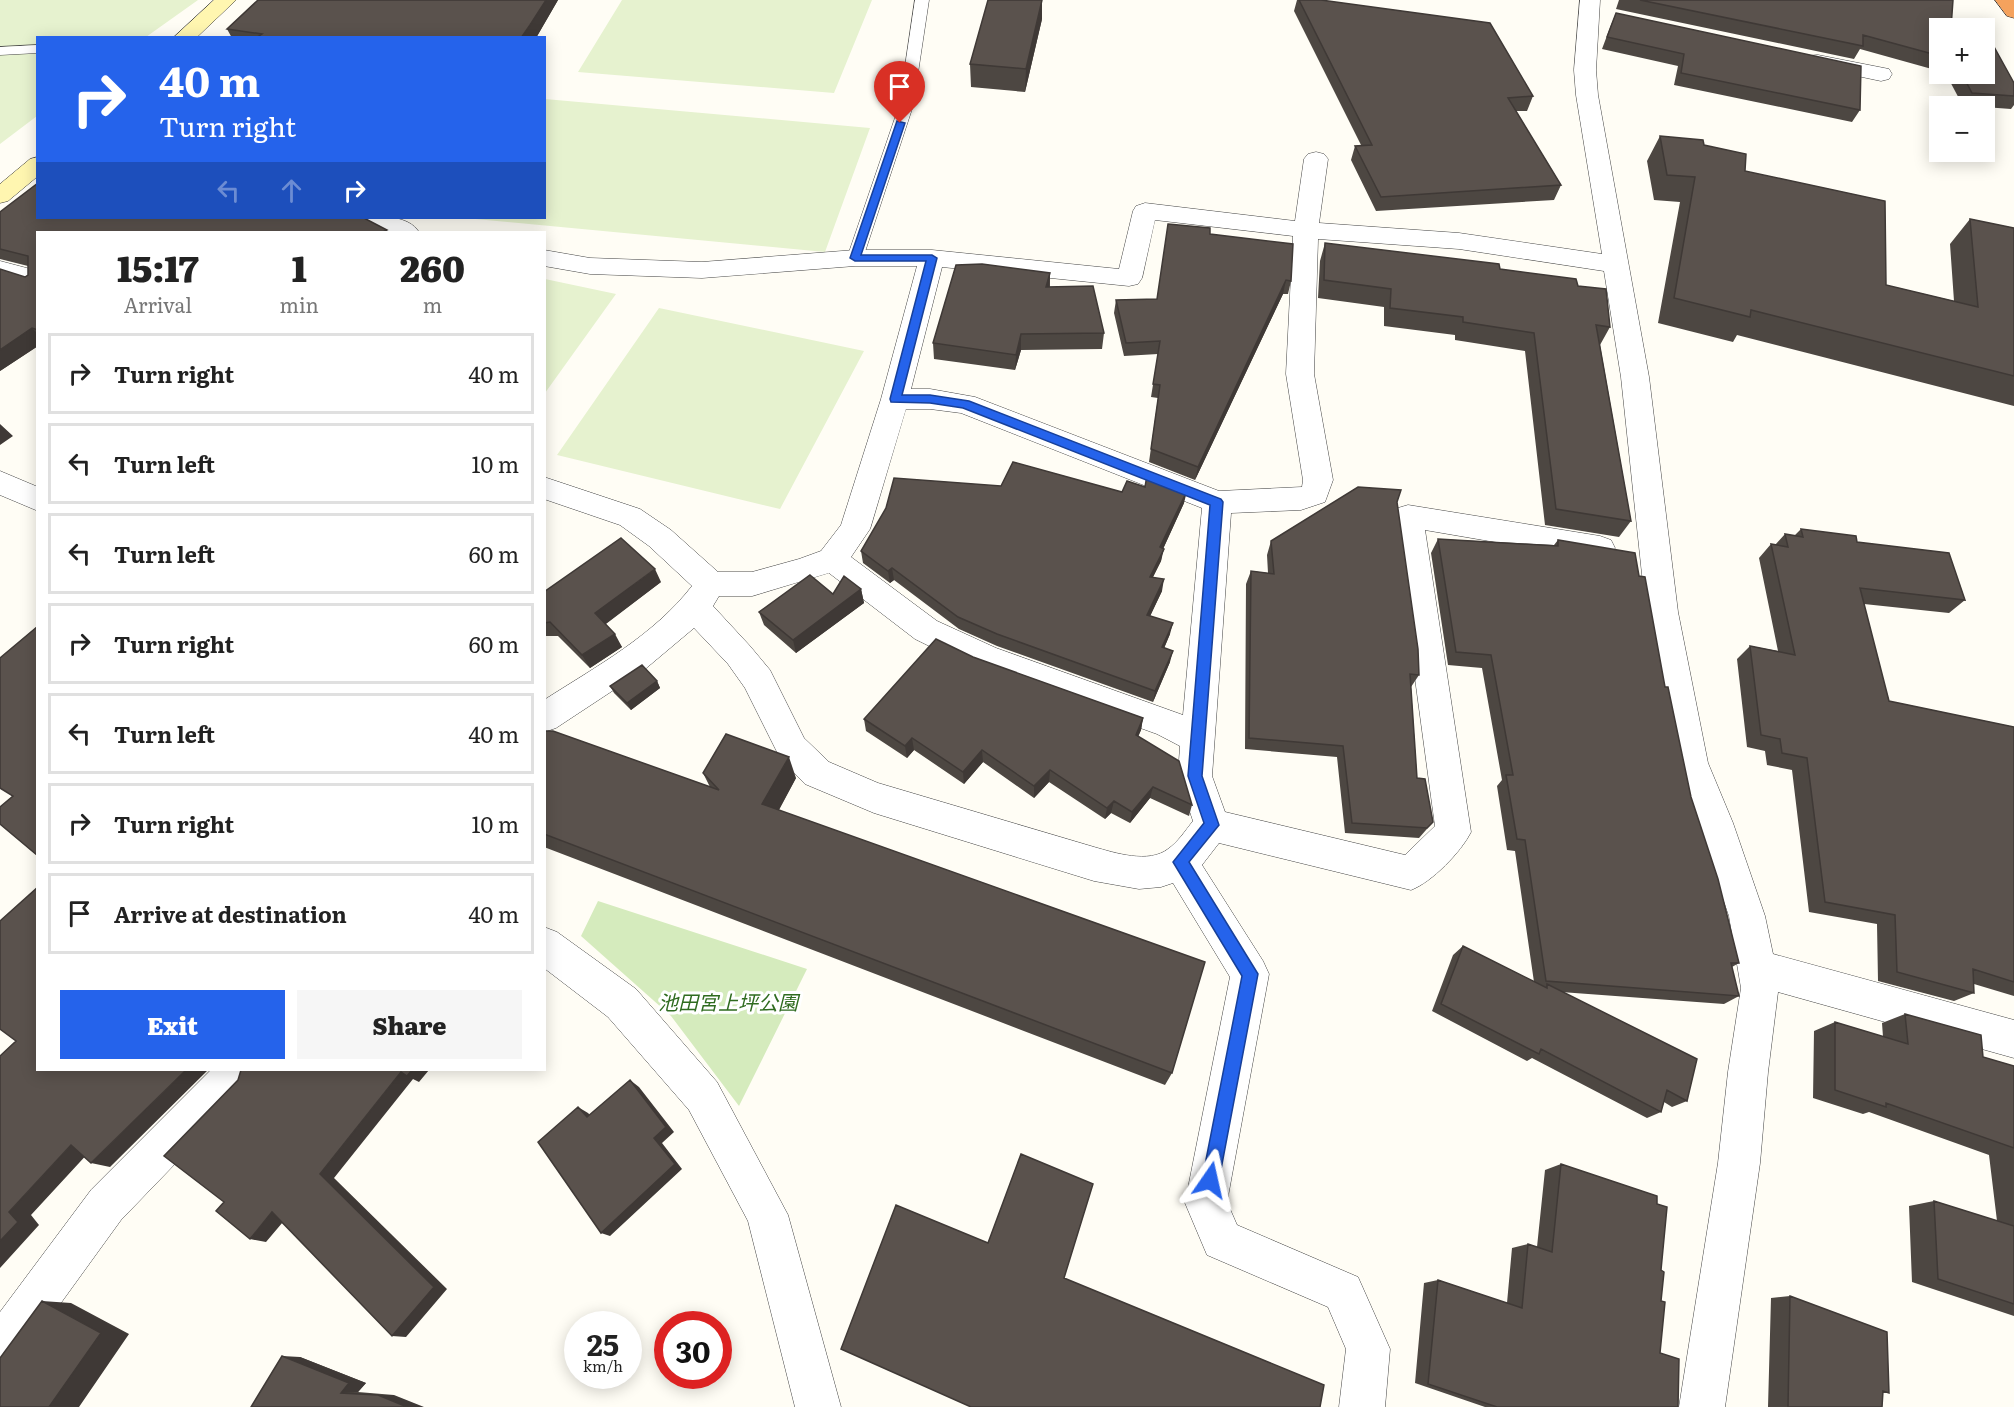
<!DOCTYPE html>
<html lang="en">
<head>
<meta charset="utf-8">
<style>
	:root { --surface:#fff; --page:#f6f6f6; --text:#222; --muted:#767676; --line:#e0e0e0; --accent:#2563eb }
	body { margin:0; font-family:Literata,"Noto Sans JP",serif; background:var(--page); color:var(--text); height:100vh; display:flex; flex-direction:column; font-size:22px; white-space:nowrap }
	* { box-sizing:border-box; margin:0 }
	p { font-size:20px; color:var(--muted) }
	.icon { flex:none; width:33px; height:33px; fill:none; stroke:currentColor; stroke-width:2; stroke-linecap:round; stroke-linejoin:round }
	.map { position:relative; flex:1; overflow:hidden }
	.drawer { position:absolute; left:36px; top:231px; width:510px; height:840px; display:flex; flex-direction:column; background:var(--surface); border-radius:0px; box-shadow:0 3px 15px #0003 }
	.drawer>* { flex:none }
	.banner { position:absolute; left:36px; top:36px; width:510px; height:183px; border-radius:0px; box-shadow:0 3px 15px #0003; background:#2563eb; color:#fff; overflow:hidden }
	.buttons { position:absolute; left:1929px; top:18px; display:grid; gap:12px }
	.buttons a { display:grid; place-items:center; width:66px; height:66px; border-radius:0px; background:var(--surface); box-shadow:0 3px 15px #0003; font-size:30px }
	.speed { position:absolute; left:564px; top:1311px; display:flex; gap:12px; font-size:30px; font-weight:700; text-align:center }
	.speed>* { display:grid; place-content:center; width:78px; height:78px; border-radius:50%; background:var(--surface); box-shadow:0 3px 15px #0003; line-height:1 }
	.speed small { font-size:15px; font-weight:400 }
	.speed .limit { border:9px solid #d22; background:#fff; color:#111 }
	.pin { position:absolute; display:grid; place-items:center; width:51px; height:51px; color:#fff; margin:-62px -26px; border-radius:50% 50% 50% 0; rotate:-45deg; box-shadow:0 0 6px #0007 }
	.pin .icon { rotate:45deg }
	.me { position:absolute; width:66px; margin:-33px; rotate:11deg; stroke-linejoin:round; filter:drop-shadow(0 0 4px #0008) }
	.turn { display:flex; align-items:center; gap:21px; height:126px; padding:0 24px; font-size:27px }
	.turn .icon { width:78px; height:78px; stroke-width:2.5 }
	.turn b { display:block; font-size:42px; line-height:51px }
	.lanes { display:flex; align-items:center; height:57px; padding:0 24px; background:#0003; justify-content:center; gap:30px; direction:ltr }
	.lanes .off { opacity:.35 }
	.eta { display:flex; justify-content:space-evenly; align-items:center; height:102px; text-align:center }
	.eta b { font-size:36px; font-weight:800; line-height:42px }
	.button { display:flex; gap:12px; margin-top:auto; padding:12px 24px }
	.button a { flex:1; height:69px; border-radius:0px; background:var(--accent); color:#fff; font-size:24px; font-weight:800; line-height:69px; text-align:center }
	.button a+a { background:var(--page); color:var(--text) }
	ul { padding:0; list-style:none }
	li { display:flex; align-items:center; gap:18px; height:81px; margin:0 12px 9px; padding:0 12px; border:3px solid var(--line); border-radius:0px }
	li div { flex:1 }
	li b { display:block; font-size:22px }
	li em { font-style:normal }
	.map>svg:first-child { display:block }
</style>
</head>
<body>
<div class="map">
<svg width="2014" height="1407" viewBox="0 0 2014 1407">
	<rect width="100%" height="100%" fill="#fffdf5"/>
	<path fill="#d5ebbd" d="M598,901L807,969L739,1106L671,1016L581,936Z"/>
	<path fill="#e6f2cf" d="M0,0H198L146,37L38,38L37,116L0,144Z
		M622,0H872L834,93L578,72Z
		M545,99L870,128L825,252L465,218H544Z
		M545,279L616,294L545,393L544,279Z
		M659,308L864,351L780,509L557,455Z"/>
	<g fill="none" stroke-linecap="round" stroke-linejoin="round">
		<g stroke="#444" stroke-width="1">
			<path id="lane" d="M915,0H929L913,106L863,258L861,262H849L847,258L899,106Z
				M38,45V53L0,55V47Z"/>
		</g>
		<g stroke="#444" stroke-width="1">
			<path id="street" d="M1580,0H1600L1596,70L1598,95L1649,377L1678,612L1708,763L1733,823L1765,916L1773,954L2014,1020V1058L1778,992L1768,1072L1760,1163L1725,1407H1679L1718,1163L1728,1072L1741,988L1729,916L1697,823L1674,763L1646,612L1621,377L1604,271L1459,249L1318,239L1314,374L1333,480L1325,502L1301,510L1231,513L1212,776L1225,812L1405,855L1435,826L1393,516L1398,508L1408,505L1600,536L1611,540L1615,548L1611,556L1600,560L1425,530L1471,832C1461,852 1432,882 1411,890L1219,843L1202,865L1263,961L1269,974L1227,1202L1237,1225L1358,1277L1390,1349L1385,1407H1339L1346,1349L1328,1307L1207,1255L1185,1203L1230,977L1173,883L1161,887L1139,889L1094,881L874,813L805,784L780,758L745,688L728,664L694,628L644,670L556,728L544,732V700C597,666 653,636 692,586L649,546L620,525L544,499V477L640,509L671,530L718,572H752L799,559L821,551L841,525L881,399L917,266H855L702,278L590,274L544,266V250L590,258L702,262L855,250H932L1119,269L1133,211L1136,206L1145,203L1295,221L1304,159L1308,154L1316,152L1324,154L1328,159L1319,223L1459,233L1602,254L1576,95L1574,70ZM1155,220L1293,236L1286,374L1303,480L1302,487L1219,491L975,397L930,389H911L942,267L1129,286L1138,284L1142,278ZM906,409H930L961,413L1202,508L1183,715L996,648L937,621L851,557L870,529ZM829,573L915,639L974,668L1157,734L1180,746L1178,776L1193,821C1185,831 1178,842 1168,849C1149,864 1115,853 1094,847L878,783L829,762L804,738L770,670L750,646L713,606L719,596H752Z
				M1818,55L1889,69L1892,74L1889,79L1881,81L1810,66L1807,61L1810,56Z
				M364,218C381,216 408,215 419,232C402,234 375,235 364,218Z
				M0,261L38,271V288L0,277Z
				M0,471L38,487V511L0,495Z
				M544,927L557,932L636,989L717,1082L788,1215L841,1407H795L748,1221L689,1110L608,1017L544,968Z
				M211,1070H258L252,1084L121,1220L16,1365L0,1371V1312L91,1190Z"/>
		</g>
		<g stroke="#333" stroke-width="1">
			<path id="secondary" d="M214,0H236L196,38H173Z
				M38,157V176L8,201L0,203V184L30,159Z"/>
		</g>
		<g stroke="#222" stroke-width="1">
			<path id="highway" d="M1995,0H2014V18L2007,16Z"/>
		</g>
		<use href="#lane" fill="#fff" fill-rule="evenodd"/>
		<use href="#street" fill="#fff" fill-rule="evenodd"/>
		<use href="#secondary" fill="#fff6b0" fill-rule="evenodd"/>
		<use href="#highway" fill="#f5a25d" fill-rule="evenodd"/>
	</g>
	<path fill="#4d4742" d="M258,0H558L536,38H232L227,29Z
		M1297,0H1321L1533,96L1527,111H1516L1561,185L1554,200L1376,211L1351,160L1355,146L1361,145L1294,11Z
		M1619,0H1953L1940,28V70L1939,71L1860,49L1854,59L1616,9Z
		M1616,13L1860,110L1852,122L1674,85L1678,66L1602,49L1611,25Z
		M1042,19L1025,92L971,87L970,64Z
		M1946,74H1984L2014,96V105L2011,109L1984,107V106H1963Z
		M1660,136L1704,145L1745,171L1886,285L1954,301L1950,244L1970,219L2014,228V406L1737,335L1733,342L1658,323L1680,202L1654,200L1647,161Z
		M0,212L38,232V346L0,371L25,277L28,275V266L0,259Z
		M1210,234L1291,281L1288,294H1283L1195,480L1149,462L1158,398L1151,397L1158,354L1124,356L1114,313L1116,300L1157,299Z
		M1325,243L1500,269L1578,286L1610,327L1600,345L1631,521L1619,537L1545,525L1525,351L1455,340V335L1384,326V307L1318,298L1320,261Z
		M1050,273V287L1104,333L1102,349L1021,350L1015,370L934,359L933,343Z
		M1001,486L1122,492L1184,503L1163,549L1161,561L1153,577L1162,591L1150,616L1170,634L1164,648L1170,662L1153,702L997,646L959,629L894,580L890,583L863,563L861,551Z
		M1397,502L1419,675L1411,687L1417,778L1433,822L1419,838L1345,833L1337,757L1245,749L1246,584L1251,571L1268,573L1267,555L1271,541Z
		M1801,529L1857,542L1965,600L1949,613L1864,604L1889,701L2014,727V996L1974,984V993L1954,1001L1878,981L1877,924L1809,912L1792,770L1767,765L1765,751L1747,747L1737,659L1750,646L1778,651L1759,558L1771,544L1775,545L1785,534L1794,536Z
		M1438,539L1554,545L1558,540L1639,576L1691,797L1739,963L1732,967L1739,996L1724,1004L1561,992L1687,1101L1672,1107L1664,1102L1661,1112L1647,1118L1532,1058L1527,1061L1432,1011L1453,955L1463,946L1534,982L1515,851L1507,850L1497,786L1502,780L1482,668L1448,665L1431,553Z
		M661,582L605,624L622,647L590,668L558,636H544V592Z
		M861,589L864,603L796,653L764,625L759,612L833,594Z
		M973,657L1143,718L1141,730L1138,736L1192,805L1189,816L1150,798L1130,823L1111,813L1105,819L1049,782L1034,798L983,762L964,784L914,750L907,758L866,731L864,719Z
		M657,681L660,688L631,710L614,693L610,686Z
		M544,731L710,787L703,773L796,778L779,810L1172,1073L1165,1085L544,847Z
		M1905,1014L1983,1057L2014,1066V1316L1912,1282L1909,1206L1934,1201L1997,1221L1989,1155L1869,1112L1863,1114L1813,1098L1814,1031L1835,1022L1883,1037L1882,1023Z
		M1561,1164L1661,1270L1660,1353L1678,1407H1485L1415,1383L1424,1283L1438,1280L1507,1303L1512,1248L1528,1244L1537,1247L1545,1170Z
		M1790,1296L1889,1393H1883L1882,1407H1768L1771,1298Z
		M300,1357L366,1383L358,1392L394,1395L251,1407Z"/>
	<path fill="#3f3936" d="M546,0H558L536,38H521Z
		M1042,0V19L1025,92L1026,69Z
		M1050,273L1049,288L1046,287Z
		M1286,280L1283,294L1195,480L1198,467Z
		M32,328L38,334V346L0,371V350Z
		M1021,334V350L1015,370L1016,355Z
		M0,424L13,436L0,445Z
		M1187,491L1184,503L1158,560L1160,547Z
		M1164,549L1161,561L1147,589L1150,577Z
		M892,568L894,580L890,583L888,571Z
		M655,569L661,582L602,627L595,613Z
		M1164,579L1162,591L1145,627L1147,615Z
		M861,589L864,603L796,653L793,640Z
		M1173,623L1170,634L1160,658L1162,647Z
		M615,634L622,647L590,668L582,655Z
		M1173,651L1170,662L1153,702L1155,691Z
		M657,681L660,688L631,710L627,703Z
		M1143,718L1141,730L1134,747L1136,735Z
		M912,738L914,750L907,758L905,746Z
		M982,750L983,762L964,784L963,772Z
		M789,757L796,778L771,824L762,804Z
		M1050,770L1049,782L1034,798V786Z
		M1153,787L1150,798L1130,823L1132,812Z
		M1114,801L1111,813L1105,819L1107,808Z
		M186,1070H208L110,1167L91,1163Z
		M412,1070H429L419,1082L413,1079L334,1178L447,1289L406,1337L392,1336L320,1174L401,1072Z
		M630,1080L639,1087L674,1132L662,1143L682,1169L610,1236L601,1233L654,1138Z
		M578,1107L588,1113L597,1122L587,1117Z
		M71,1145L91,1150L31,1215L39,1225L0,1268V1241L9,1212Z
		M272,1212L288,1216L266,1242L250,1239Z
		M42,1301L71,1303L129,1334L79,1407H49Z
		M282,1356L300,1357L366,1383L358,1392L341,1393Z
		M378,1395H394L424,1407H407Z"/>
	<path fill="#5a524d" stroke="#3f3936" stroke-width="1.5" d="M258,0H546L530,25L521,38H256L262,34L227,29Z
		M988,0H1042L1026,69L970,64Z
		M1299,0H1321L1490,23L1533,96L1508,98L1561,185L1381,197L1355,146L1372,145Z
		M1640,0H1953L1951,28H1940V56L1863,35V46Z
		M1616,13L1861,66L1860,110L1681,73L1684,54L1607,37Z
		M1984,45H1993L2014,83V96L1972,93L1962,74H1984Z
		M1660,136L1703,140L1704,145L1746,154L1745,171L1885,201L1886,285L1978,307L1970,219L2014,228V376L1751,310L1750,317L1674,298L1695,177L1667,175Z
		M38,183V218H364L387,230L383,232H38V330L32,328L0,350V269L25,277L28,275V256L0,249V212Z
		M1168,224L1210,228V234L1293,244L1291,281L1286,280L1198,467L1151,449L1160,385L1153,384L1160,341L1126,343L1116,300L1157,299Z
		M1325,243L1499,264L1500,269L1576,279L1578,286L1606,289L1610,327L1596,325L1631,521L1556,509L1534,333L1463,322V317L1390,308L1391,289L1324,280Z
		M982,264L1050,273L1046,287L1093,286L1104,333L1021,334L1016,355L933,343L956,265Z
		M1013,462L1122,492L1127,481L1145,487L1147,475L1187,491L1160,547L1164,549L1150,577L1164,579L1147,615L1173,623L1162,647L1173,651L1155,691L997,634L958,617L892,568L888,571L861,551L886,508L894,478L1001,486Z
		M1358,487L1401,490L1397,502L1418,649L1419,675L1410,674L1417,778L1425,779L1433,822L1427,828L1352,823L1343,746L1249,738L1251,571L1274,574L1271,541Z
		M1801,529L1856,536L1857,542L1949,553L1965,600L1860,588L1889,701L2014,727V982L1973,969L1974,993L1897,972L1895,915L1825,902L1807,758L1782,753L1780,739L1761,735L1750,646L1795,655L1771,544L1788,547L1785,534L1803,537Z
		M621,538L655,569L595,613L615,634L582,655L550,622L544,623V592Z
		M1438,539L1558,546V540L1635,553L1639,576L1645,577L1665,687H1668L1691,797L1718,879L1739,963H1731L1739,996L1546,981L1525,840L1517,839L1506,775H1513L1491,655L1456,652Z
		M810,575L833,594L844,576L861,589L793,640L759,612Z
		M38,626V856L0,824V807L13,796L0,788V658Z
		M936,639L973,657L1143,718L1136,735L1179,761L1192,805L1153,787L1132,812L1114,801L1107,808L1050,770L1034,786L982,750L963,772L912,738L905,746L864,719Z
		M642,665L657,681L627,703L610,686Z
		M544,731H553L719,790L703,773L726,734L789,757L762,804L1205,962L1172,1073L544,834Z
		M38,887V1070H186L91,1163L71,1145L9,1212L18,1222L0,1241V1056L16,1041L0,1029V921Z
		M1463,946L1547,988V984L1697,1059L1687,1101L1667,1090L1661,1112L1541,1049L1539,1054L1441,1004Z
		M1905,1014L1981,1035L1983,1057L2014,1066V1148L1886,1103V1107L1835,1090V1022L1908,1044Z
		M241,1070H412L407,1076L401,1072L320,1174L434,1287L392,1336L272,1212L250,1239L216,1211L224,1202L164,1156L238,1080Z
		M630,1080L666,1127L654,1138L675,1164L601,1233L538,1142L578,1107L587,1117Z
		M1021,1154L1093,1184L1064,1278L1324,1385L1320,1407H971L841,1349L896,1205L988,1243Z
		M1561,1164L1657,1196V1204L1667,1207L1661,1270L1664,1272L1661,1301L1665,1302L1660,1353L1679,1359L1678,1407H1497L1428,1384L1438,1280L1522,1308L1528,1244L1552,1252Z
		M1934,1201L2014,1226V1304L1938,1279Z
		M1790,1296L1887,1332L1889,1393L1883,1391L1882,1407H1788Z
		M42,1301L101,1333L49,1407H0V1358Z
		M282,1356L349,1383L341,1393L378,1395L407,1407H251Z"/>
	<path fill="#2563eb" stroke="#184099" stroke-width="1.5" d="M897,121L905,123L861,255H932L937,258L902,395H930L969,401L1221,499L1223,502L1202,776L1219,825L1189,862L1258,974L1219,1180L1217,1186L1210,1188L1204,1186L1202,1180L1242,976L1173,862L1204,823L1188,776L1210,505L963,408L930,403L891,402L890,399L926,261H855L850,258Z"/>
	<g text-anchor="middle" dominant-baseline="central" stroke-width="6" stroke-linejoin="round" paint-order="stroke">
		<g font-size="20" font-style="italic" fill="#2f6b1f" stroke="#fff">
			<text x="728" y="1001">池田宮上坪公園</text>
		</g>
	</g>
</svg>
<div class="buttons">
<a>+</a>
<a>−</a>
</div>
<div class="speed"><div>25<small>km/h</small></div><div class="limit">30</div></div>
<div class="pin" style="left:900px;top:123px;background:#d93025"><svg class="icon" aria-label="arrive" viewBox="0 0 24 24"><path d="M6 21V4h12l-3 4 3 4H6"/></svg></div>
<svg class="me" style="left:1210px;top:1180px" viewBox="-20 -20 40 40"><path d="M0-17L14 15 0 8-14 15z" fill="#2563eb" stroke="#fff" stroke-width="4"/></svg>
<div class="banner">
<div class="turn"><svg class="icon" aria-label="right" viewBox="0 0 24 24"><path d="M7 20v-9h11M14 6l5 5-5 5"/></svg><div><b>40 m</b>Turn right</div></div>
<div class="lanes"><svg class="icon off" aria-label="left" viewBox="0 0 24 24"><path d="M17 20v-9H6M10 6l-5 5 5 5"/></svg><svg class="icon off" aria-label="ahead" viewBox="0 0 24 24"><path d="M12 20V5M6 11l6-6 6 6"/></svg><svg class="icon" aria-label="right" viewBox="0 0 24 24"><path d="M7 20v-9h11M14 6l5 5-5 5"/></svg></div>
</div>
<section class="drawer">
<div class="eta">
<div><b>15:17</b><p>Arrival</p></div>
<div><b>1</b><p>min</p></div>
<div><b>260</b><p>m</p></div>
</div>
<ul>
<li><svg class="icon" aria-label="right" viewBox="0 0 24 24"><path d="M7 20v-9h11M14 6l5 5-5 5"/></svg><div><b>Turn right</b></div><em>40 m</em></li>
<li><svg class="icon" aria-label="left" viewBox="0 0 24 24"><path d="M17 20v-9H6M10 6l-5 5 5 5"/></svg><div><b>Turn left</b></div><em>10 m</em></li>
<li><svg class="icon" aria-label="left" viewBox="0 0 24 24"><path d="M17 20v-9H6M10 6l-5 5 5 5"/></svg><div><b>Turn left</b></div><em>60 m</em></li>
<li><svg class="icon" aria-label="right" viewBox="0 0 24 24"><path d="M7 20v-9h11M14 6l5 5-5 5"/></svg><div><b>Turn right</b></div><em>60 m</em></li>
<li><svg class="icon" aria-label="left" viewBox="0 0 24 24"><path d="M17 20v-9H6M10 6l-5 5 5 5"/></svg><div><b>Turn left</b></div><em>40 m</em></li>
<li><svg class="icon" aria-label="right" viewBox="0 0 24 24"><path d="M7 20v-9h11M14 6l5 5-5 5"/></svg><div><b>Turn right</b></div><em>10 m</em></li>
<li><svg class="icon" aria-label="arrive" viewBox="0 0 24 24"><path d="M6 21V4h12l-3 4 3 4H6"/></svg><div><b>Arrive at destination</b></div><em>40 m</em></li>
</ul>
<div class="button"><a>Exit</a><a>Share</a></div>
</section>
</div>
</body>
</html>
